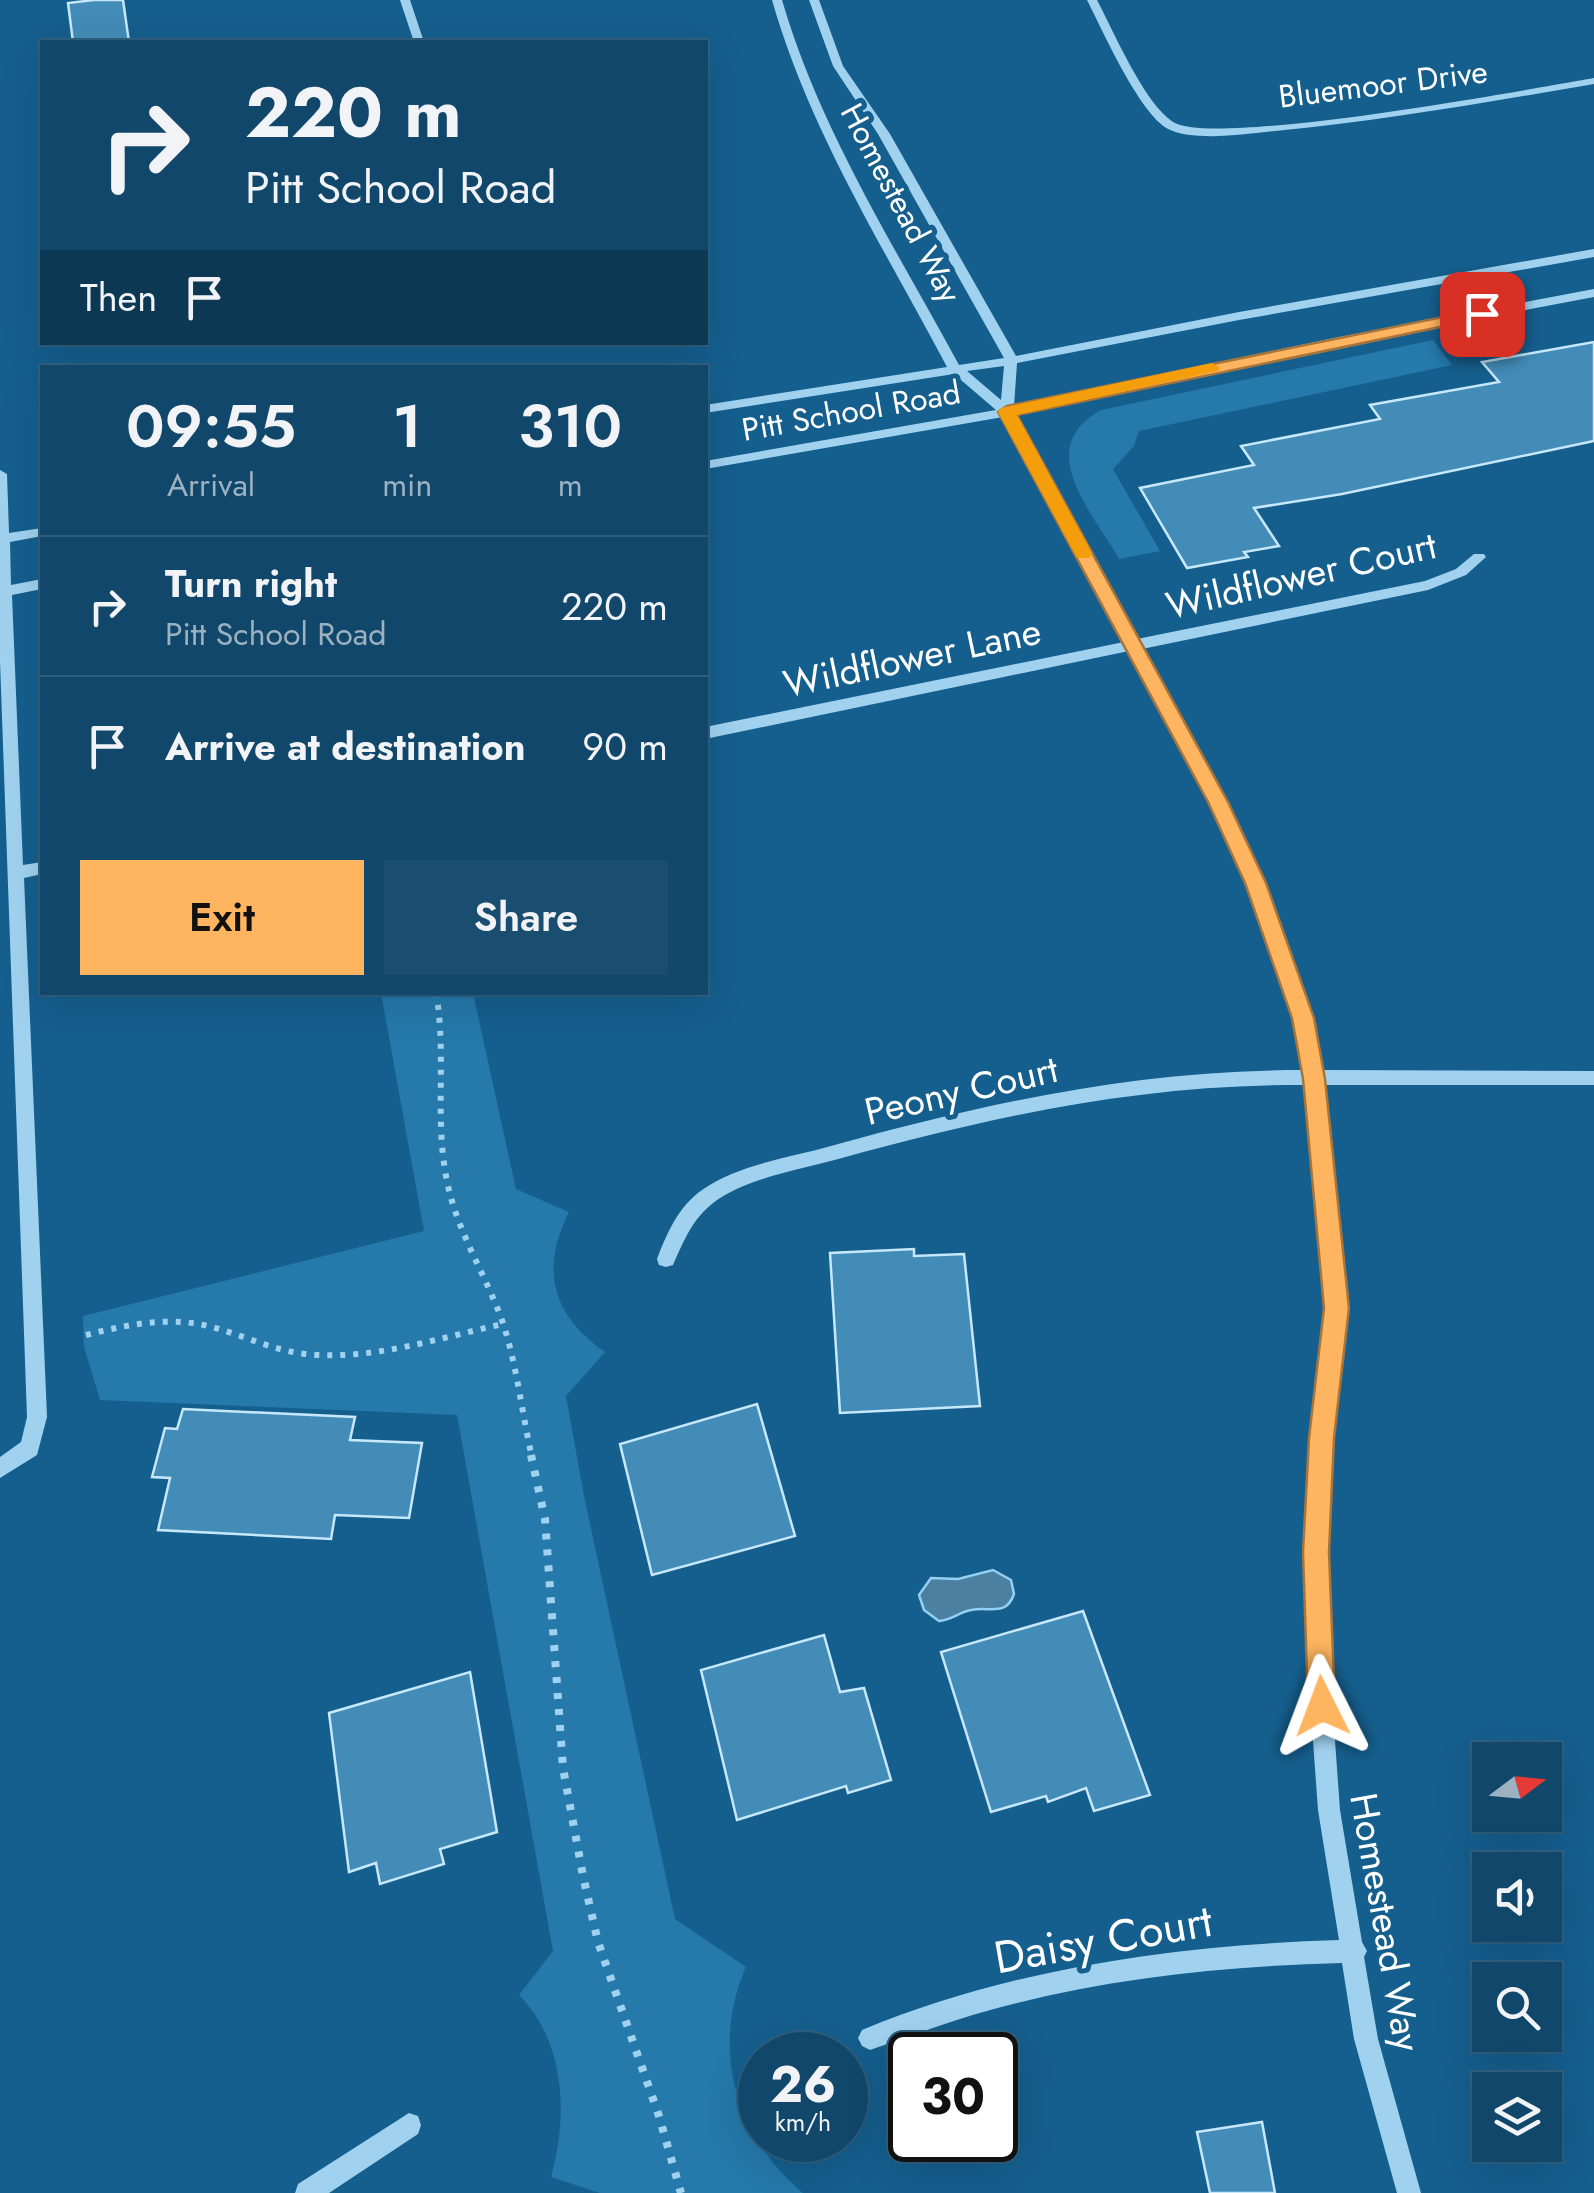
<!DOCTYPE html>
<html lang="en">
<head>
<meta charset="utf-8">
<style>
	:root { --surface:#10476a; --page:#194e70; --text:#f1f3f6; --muted:#9cb2c1; --line:#305f7e; --accent:#ffb45f }
	body { margin:0; font-family:Jost,sans-serif; background:var(--page); color:var(--text); height:100vh; display:flex; flex-direction:column; font-size:38px; white-space:nowrap }
	* { box-sizing:border-box; margin:0 }
	p { font-size:32px; color:var(--muted) }
	.icon { flex:none; width:55px; height:55px; fill:none; stroke:currentColor; stroke-width:2; stroke-linecap:round; stroke-linejoin:round }
	.map { position:relative; flex:1; overflow:hidden }
	.panel { position:absolute; left:40px; top:365px; width:668px; height:630px; display:flex; flex-direction:column; background:var(--surface); border-radius:0px; box-shadow:0 10px 40px #0002,0 0 0 2px var(--line) }
	.panel>* { flex:none }
	.hud { position:absolute; left:40px; top:40px; width:668px; height:305px; border-radius:0px; box-shadow:0 10px 40px #0002,0 0 0 2px var(--line); background:#10476a; color:var(--text); overflow:hidden }
	.needle { width:65px; rotate:74deg }
	.buttons { position:absolute; left:1472px; top:1742px; display:grid; gap:20px }
	.buttons a { display:grid; place-items:center; width:90px; height:90px; border-radius:0px; background:var(--surface); box-shadow:0 10px 40px #0002,0 0 0 2px var(--line); font-size:50px }
	.speed { position:absolute; left:738px; top:2032px; display:flex; gap:20px; font-size:50px; font-weight:700; text-align:center }
	.speed>* { display:grid; place-content:center; width:130px; height:130px; border-radius:50%; background:var(--surface); box-shadow:0 10px 40px #0002,0 0 0 2px var(--line); line-height:1 }
	.speed small { font-size:25px; font-weight:400 }
	.speed .limit { border:5px solid #111; border-radius:15px; background:#fff; color:#111 }
	.pin { position:absolute; display:grid; place-items:center; width:85px; height:85px; color:#fff; margin:-42px; border-radius:20px; box-shadow:0 5px 15px #0006 }
	.me { position:absolute; width:110px; margin:-55px; rotate:357deg; stroke-linejoin:round; filter:drop-shadow(0 0 8px #0008) }
	.turn { display:flex; align-items:center; gap:35px; height:210px; padding:0 40px; font-size:45px }
	.turn .icon { width:130px; height:130px; stroke-width:2.5 }
	.turn b { display:block; font-size:70px; line-height:85px }
	.then { display:flex; align-items:center; height:95px; padding:0 40px; background:#0003; gap:20px; font-size:38px }
	.eta { display:flex; justify-content:space-evenly; align-items:center; height:170px; text-align:center }
	.eta b { font-size:60px; font-weight:600; line-height:70px }
	.cta { display:flex; gap:20px; margin-top:auto; padding:20px 40px }
	.cta a { flex:1; height:115px; border-radius:0px; background:var(--accent); color:#111; font-size:40px; font-weight:600; line-height:115px; text-align:center }
	.cta a+a { background:var(--page); color:var(--text) }
	ul { padding:0; list-style:none }
	li { display:flex; align-items:center; gap:30px; height:140px; padding:0 40px; border-top:2px solid var(--line) }
	li div { flex:1 }
	li b { display:block; font-size:38px }
	li em { font-style:normal }
	.map>svg:first-child { display:block }
</style>
</head>
<body>
<div class="map">
<svg width="1594" height="2193" viewBox="0 0 1594 2193">
	<rect width="100%" height="100%" fill="#155f8e"/>
	<path fill="#2579ab" d="M1433,340L1452,365L1139,431L1134,446L1113,469L1160,551L1119,559C1092,511 1032,448 1101,410Z
		M381,993H473L516,1189L569,1212C540,1270 552,1315 605,1352L566,1396L584,1496L675,1919L746,1967C710,2049 736,2137 803,2193H600L551,2177C568,2116 566,2043 519,1995L553,1951L457,1415L100,1400L84,1347L83,1316L424,1231Z"/>
	<path fill="#4b80a1" stroke="#93d0f3" stroke-width="2.5" d="M993,1570L1011,1580L1014,1594C1006,1617 990,1606 971,1610C959,1612 952,1620 939,1621L924,1610L919,1595L931,1578L958,1579Z"/>
	<path fill="#438cb8" stroke="#c7e8fb" stroke-width="2.5" d="M94,0H123L129,42H73L68,3Z
		M1594,342V441L1342,494L1254,508L1279,546L1244,552L1248,557L1187,568L1140,488L1254,465L1241,446L1380,419L1370,405L1499,382L1482,362Z
		M914,1249V1256L964,1254L980,1406L840,1413L830,1253Z
		M757,1404L795,1536L652,1575L620,1444Z
		M183,1409L355,1417L350,1440L422,1443L409,1518L335,1515L331,1539L158,1530L170,1478L152,1477L165,1428L177,1429Z
		M1083,1611L1150,1795L1094,1811L1086,1788L1048,1802L1046,1796L991,1812L941,1652Z
		M824,1635L840,1692L864,1688L891,1780L848,1793L846,1786L737,1820L701,1670Z
		M470,1672L497,1832L440,1849L444,1864L380,1884L376,1863L349,1872L329,1713Z
		M1262,2122L1275,2193H1210L1197,2132Z"/>
	<g fill="none" stroke-linecap="round" stroke-linejoin="round">
		<path stroke="#a0d2f0" stroke-width="6" stroke-dasharray="5 8" stroke-linecap="butt" d="M436,992C447,1055 434,1118 447,1181C457,1232 486,1275 503,1323C517,1366 522,1414 532,1457
			M86,1335C126,1325 167,1316 208,1326C241,1334 271,1350 305,1354C372,1361 438,1338 503,1324"/>
		<path stroke="#a0d2f0" stroke-width="8" stroke-dasharray="6 10" stroke-linecap="butt" d="M531,1455L545,1519L563,1768L583,1876L598,1942L659,2116L681,2193"/>
		<path fill="#a0d2f0" fill-rule="evenodd" d="M400,0H410L424,42H414Z
			M772,0H782C820,130 895,247 959,365L1004,358L878,134L833,66L809,0H819L843,66L890,134L1016,356L1239,312L1594,249V257L1239,320L1017,363L1014,406L1334,338L1594,289V297L1334,346L1015,414L1137,639L1425,581L1456,569L1474,554H1484L1486,557L1466,575L1428,590L1142,649C1216,783 1293,917 1321,1070L1594,1071V1085H1323L1345,1308L1331,1438L1326,1552L1330,1671L1340,1810L1362,1942L1367,1951L1364,1957L1378,2039L1421,2193H1397L1354,2039L1342,1963C1225,1966 1107,1978 994,2009C952,2020 911,2036 870,2050L862,2046L858,2038L862,2030C1012,1968 1177,1945 1339,1940L1318,1810L1308,1671L1306,1552L1311,1438L1327,1308L1306,1085C1143,1084 999,1115 842,1158C803,1169 755,1176 720,1198C694,1215 685,1238 673,1265L666,1267L659,1265L657,1259C667,1233 678,1207 702,1190C739,1164 789,1158 831,1146C991,1102 1137,1070 1304,1070C1277,919 1201,785 1129,651L705,739V727L1124,642L1003,417L705,469V461L996,410L954,374L705,413V405L947,367C884,248 809,130 772,0ZM1004,366L1001,400L967,371Z
			M1087,0H1097C1114,32 1144,103 1173,122C1214,148 1530,89 1594,78V84C1488,102 1382,121 1275,131C1247,134 1194,142 1168,129C1139,113 1103,31 1087,0Z
			M0,470L7,474L9,533L42,528V536L10,542L11,585L42,579V589L12,595L23,865L42,862V874L24,878L47,1417L37,1455L0,1478V1457L21,1442L27,1417L0,661Z
			M409,2113L418,2116L421,2125L418,2134L329,2193H295L298,2184Z"/>
	</g>
	<path fill="#ffb45f" stroke="#a6753e" stroke-width="2.5" d="M1482,309L1491,314L1488,317L1017,415L1228,802L1266,883L1314,1018L1325,1079L1349,1308L1334,1438L1329,1552L1335,1706L1331,1716L1322,1720L1312,1716L1308,1706L1303,1552L1309,1438L1324,1308L1303,1079L1292,1018L1245,883L1208,802L998,412L1007,406Z"/>
	<path fill="#f59e0b" d="M1212,363L1220,368L1218,371L1017,415L1092,553L1090,558H1077L998,412L1001,408Z"/>
	<g text-anchor="middle" dominant-baseline="central" stroke-width="10" stroke-linejoin="round" paint-order="stroke">
		<g font-size="32" fill="#fff" stroke="#155f8e">
			<text transform="translate(1383 84) rotate(-7)">Bluemoor Drive</text>
			<text transform="translate(901 203) rotate(62)">Homestead Way</text>
			<text transform="translate(851 411) rotate(-10)">Pitt School Road</text>
		</g>
		<g font-size="38" fill="#fff" stroke="#155f8e">
			<text transform="translate(1301 575) rotate(-13)">Wildflower Court</text>
			<text transform="translate(912 657) rotate(-12)">Wildflower Lane</text>
			<text transform="translate(961 1090) rotate(-13)">Peony Court</text>
			<text transform="translate(1386 1922) rotate(80)">Homestead Way</text>
		</g>
		<g font-size="45" fill="#fff" stroke="#155f8e">
			<text transform="translate(1103 1939) rotate(-10)">Daisy Court</text>
		</g>
	</g>
</svg>
<div class="buttons">
<a><svg class="needle" viewBox="-14 -14 28 28"><path d="M0-13l5 13h-10z" fill="#e53935"/><path d="M0 13l5-13h-10z" fill="#9cb2c1"/></svg></a>
<a><svg class="icon" aria-label="sound" viewBox="0 0 24 24"><path d="M4 9h4l5-4v14l-5-4H4zM17 9q2 3 0 6"/></svg></a>
<a><svg class="icon" aria-label="search" viewBox="0 0 24 24"><circle cx="10" cy="10" r="6"/><path d="M15 15l6 6"/></svg></a>
<a><svg class="icon" aria-label="layers" viewBox="0 0 24 24"><path d="M12 4l9 5-9 5-9-5zM3 14l9 5 9-5"/></svg></a>
</div>
<div class="speed"><div>26<small>km/h</small></div><div class="limit">30</div></div>
<div class="pin" style="left:1482px;top:314px;background:#d93025"><svg class="icon" aria-label="arrive" viewBox="0 0 24 24"><path d="M6 21V4h12l-3 4 3 4H6"/></svg></div>
<svg class="me" style="left:1322px;top:1706px" viewBox="-20 -20 40 40"><path d="M0-17L14 15 0 8-14 15z" fill="#ffb45f" stroke="#fff" stroke-width="4"/></svg>
<div class="hud">
<div class="turn"><svg class="icon" aria-label="right" viewBox="0 0 24 24"><path d="M7 20v-9h11M14 6l5 5-5 5"/></svg><div><b>220 m</b>Pitt School Road</div></div>
<div class="then">Then<svg class="icon" aria-label="arrive" viewBox="0 0 24 24"><path d="M6 21V4h12l-3 4 3 4H6"/></svg></div>
</div>
<section class="panel">
<div class="eta">
<div><b>09:55</b><p>Arrival</p></div>
<div><b>1</b><p>min</p></div>
<div><b>310</b><p>m</p></div>
</div>
<ul>
<li><svg class="icon" aria-label="right" viewBox="0 0 24 24"><path d="M7 20v-9h11M14 6l5 5-5 5"/></svg><div><b>Turn right</b><p>Pitt School Road</p></div><em>220 m</em></li>
<li><svg class="icon" aria-label="arrive" viewBox="0 0 24 24"><path d="M6 21V4h12l-3 4 3 4H6"/></svg><div><b>Arrive at destination</b></div><em>90 m</em></li>
</ul>
<div class="cta"><a>Exit</a><a>Share</a></div>
</section>
</div>
</body>
</html>
